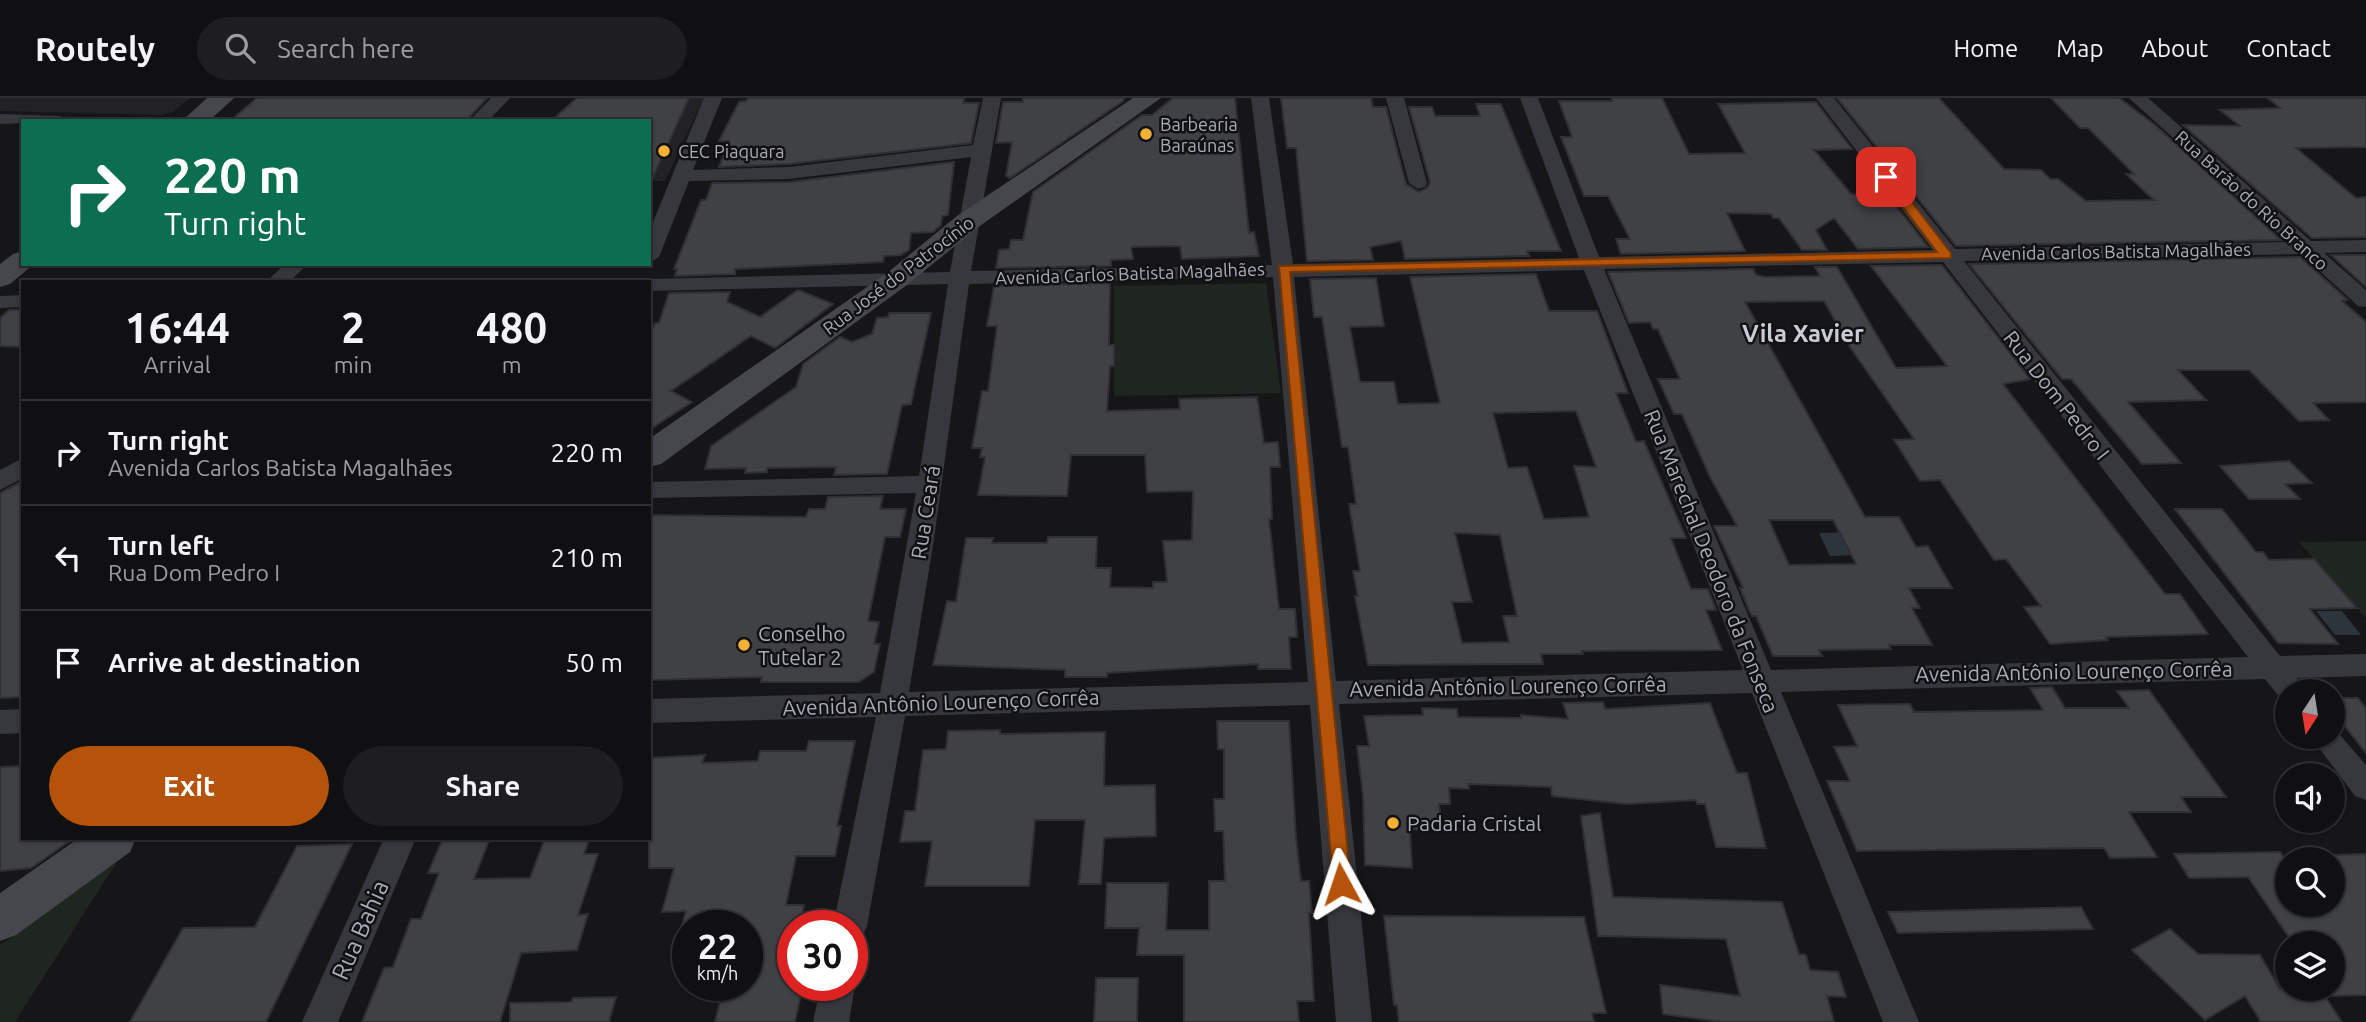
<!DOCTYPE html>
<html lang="en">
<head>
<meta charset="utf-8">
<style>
	:root { --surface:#101012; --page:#1e1e20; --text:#f1f3f6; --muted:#9c9d9f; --line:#303032; --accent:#b45309 }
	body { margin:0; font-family:Ubuntu,sans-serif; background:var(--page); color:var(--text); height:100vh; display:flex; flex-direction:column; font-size:26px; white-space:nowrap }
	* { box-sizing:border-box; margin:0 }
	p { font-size:23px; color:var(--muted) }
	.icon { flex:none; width:38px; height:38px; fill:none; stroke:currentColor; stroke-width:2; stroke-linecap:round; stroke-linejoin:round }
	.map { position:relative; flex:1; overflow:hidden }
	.panel { position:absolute; left:21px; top:182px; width:630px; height:560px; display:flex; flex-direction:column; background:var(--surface); border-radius:0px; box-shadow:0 2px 5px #0004,0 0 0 2px var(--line) }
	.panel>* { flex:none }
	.hud { position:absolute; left:21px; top:21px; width:630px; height:147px; border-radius:0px; box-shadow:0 2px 5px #0004,0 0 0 2px var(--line); background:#0b6e4f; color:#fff; overflow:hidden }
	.needle { width:46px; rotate:192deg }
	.controls { position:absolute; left:2275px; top:581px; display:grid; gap:14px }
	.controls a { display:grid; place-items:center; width:70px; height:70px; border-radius:50%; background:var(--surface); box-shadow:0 2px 5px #0004,0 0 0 2px var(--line); font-size:35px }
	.speed { position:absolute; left:672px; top:812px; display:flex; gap:14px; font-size:35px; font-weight:700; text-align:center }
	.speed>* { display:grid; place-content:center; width:91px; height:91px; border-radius:50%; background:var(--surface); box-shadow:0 2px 5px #0004,0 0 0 2px var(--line); line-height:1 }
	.speed small { font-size:18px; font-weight:400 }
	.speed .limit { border:10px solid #d22; background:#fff; color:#111 }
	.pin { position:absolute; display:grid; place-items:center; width:60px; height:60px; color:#fff; margin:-30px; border-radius:14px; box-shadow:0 4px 10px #0006 }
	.me { position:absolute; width:77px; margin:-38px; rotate:355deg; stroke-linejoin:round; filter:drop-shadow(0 0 5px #0008) }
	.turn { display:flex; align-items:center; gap:24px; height:147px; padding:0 28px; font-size:32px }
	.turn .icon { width:91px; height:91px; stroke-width:2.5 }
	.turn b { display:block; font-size:49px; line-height:60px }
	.eta { display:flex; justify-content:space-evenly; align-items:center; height:119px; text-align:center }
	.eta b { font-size:42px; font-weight:600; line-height:49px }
	.cta { display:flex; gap:14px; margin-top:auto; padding:14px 28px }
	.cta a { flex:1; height:80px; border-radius:42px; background:var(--accent); color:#fff; font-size:28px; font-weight:600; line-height:80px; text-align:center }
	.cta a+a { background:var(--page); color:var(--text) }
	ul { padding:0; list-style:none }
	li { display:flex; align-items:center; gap:21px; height:105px; padding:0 28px; border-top:2px solid var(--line) }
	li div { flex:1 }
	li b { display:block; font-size:26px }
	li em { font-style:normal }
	header { display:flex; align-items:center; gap:42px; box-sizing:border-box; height:98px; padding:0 35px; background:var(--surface); border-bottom:2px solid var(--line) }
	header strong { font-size:33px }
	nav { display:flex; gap:38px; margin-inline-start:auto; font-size:24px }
	.search { width:490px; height:63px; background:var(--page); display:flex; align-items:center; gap:18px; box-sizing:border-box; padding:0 24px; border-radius:38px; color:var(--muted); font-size:26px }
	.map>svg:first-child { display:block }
</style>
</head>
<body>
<header>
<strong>Routely</strong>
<div class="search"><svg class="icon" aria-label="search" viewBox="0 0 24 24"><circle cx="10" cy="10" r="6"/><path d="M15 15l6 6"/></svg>Search here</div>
<nav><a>Home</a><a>Map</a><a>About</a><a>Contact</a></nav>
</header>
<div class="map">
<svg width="2366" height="924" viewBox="0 0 2366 924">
	<rect width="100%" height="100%" fill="#161618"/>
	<path fill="#222225" d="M0,0H190L173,14L161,17L0,13Z
		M618,0H704L665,83H649V23Z"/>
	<path fill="#1e261f" d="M1266,185L1281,295L1114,298V188Z
		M2366,443V520L2299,444Z
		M118,762L15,924H0V847Z"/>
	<path fill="#2c353c" d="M1863,434L1877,456L1830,458L1819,435Z
		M2316,513H2342L2361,537H2335Z"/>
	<path fill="#404145" stroke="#303034" stroke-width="2" fill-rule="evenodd" d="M257,0H487L466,23H230Z
		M577,0H689L649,88V23H551Z
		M748,0H964L963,5H979L971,45L789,66L719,69L729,43H719L739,4L746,3Z
		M1023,0H1124L1123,3L1010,80L1006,78L1012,44L996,45L1003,4H1023Z
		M1173,0H1235L1249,135L1254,134L1259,158L1182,161L1180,148L1131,149L1133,161L1111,162V168L996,170L999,152L1009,151L1011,142H1023L1033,94L1142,17H1152Z
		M1281,0H1371L1373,9H1386L1406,86L1419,94L1427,90L1430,84L1409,9H1432L1435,18H1480L1476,6H1501L1561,153H1527L1529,158L1405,161L1401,143L1370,149L1373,162L1307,163L1296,50H1287Z
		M1612,0H1662L1689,56L1745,55L1718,6L1816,4L1852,51L1814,52L1851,96H1887L1928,149L1858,151L1834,120L1816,132L1827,152H1802L1779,120H1773L1771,116L1727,115L1745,153L1621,156L1616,141H1630L1608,98H1584L1561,39H1572L1559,3H1612Z
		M1837,0H1939L2004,71L2041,72L2050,81H2058L2086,103L2154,102L2126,76H2134L2088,30H2080L2051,0H2119L2155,27L2281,142L1956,148Z
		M2268,0H2366V49L2296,50L2356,100L2366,99V139L2312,140L2183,27L2240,28L2220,12L2280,10Z
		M954,64L948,117L942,118L941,127L933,134L911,135L909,152L901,157L884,158L883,164L735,171V176L675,178L677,171H674L701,102H706L712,85L789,84Z
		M2331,157H2366V189Z
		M2300,159L2348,202L2342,203L2366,224V304L2313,305L2329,322L2299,323L2249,272H2178L2206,302L2128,304L2181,365L2142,366L2071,281H2062L1969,166Z
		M1942,167L2030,281L2003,286L2165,496H2180L2208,536L2106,539L2108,542L2050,546L2024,509L2041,508L2006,461L1994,462L1940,382L1920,383L1894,342L1914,341L1848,246L1824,203L1745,204L1865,419H1899L1916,449L1928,448L1952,490H1909L1920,510H1912L1932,547H1889L1891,551L1819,552L1822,558H1773L1756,518H1752L1749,512L1740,490H1743L1714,428H1737L1710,379L1682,316H1674L1658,281H1680L1658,231H1653L1650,224L1629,225L1608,174L1753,171L1756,177L1765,179L1820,178L1815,169H1837L1896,270L1947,268L1871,168ZM1769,422H1833L1856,466L1789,467Z
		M1536,176L1549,213H1597L1628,295H1616L1636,344L1644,343L1686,440H1671L1691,491H1708L1716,512H1706L1722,552L1582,553L1583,556H1541L1543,566L1368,567L1355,498H1358L1353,473H1360L1349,406H1356L1348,349H1342L1322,219H1314L1310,181L1376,180L1384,228L1350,229L1360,284H1394L1398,306L1440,305L1410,179ZM1576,313L1596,369L1574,368L1589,419L1544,421L1527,369L1508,370L1493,315ZM1455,435L1500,437L1517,518H1503L1509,544L1462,545L1452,504H1472Z
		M1110,185L1109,247H1114V268H1110L1107,313L1180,311L1179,301L1257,299L1264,345L1278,344L1280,369H1270L1272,421H1269L1279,511H1295L1297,539H1289L1291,571H1258V566L1107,575V579H1065V572L933,567L947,503L956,504L966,440H993L992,445H1047L1048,439H1097L1096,470H1111L1110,489L1153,490V484H1167L1163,443L1192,442L1193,393L1147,394L1145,357H1071L1067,398L978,397L985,359H980L982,350H972L982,293H988L997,228H987L994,188Z
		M798,192L833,206L775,250L751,238L671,293L692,304L649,332V239L655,225H659L669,195L730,194L727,204L760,219Z
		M9,212H23V249L0,248V220Z
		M889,215H931L911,306L902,307L887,376L834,377L836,369L767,370V374L745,375L746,370L705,371L711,348L796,289L803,266L840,239L852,244L872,236L877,220L888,219Z
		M2289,363L2312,385L2285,386L2300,401H2249L2220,368Z
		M23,383V599L0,600V395Z
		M883,398L880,411H906L900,439H885L868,523L879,524L874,546H880L874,574L859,584H761L762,579L649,582V417L806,419L809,411H825L828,399Z
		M2175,411H2222L2256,454H2263L2269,462L2314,461L2357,510L2310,511L2338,546L2278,545Z
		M2052,589L2065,610H2129L2117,593L2149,592L2226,699H2181L2191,714H2129L2157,759L2110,760L2104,750L1857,753L1827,683H1850L1834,649L1857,648L1838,607L1910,606L1914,614L2043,612L2030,590Z
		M2333,600H2358L2366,610V655L2333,613Z
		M1603,604L1605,611L1710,605L1737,675H1747L1766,750L1716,749L1705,706H1697L1696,702L1626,706L1552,698L1551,689L1468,686L1469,691L1449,690L1450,706H1439L1441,724L1422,723V732L1410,731L1412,770L1365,767L1363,697L1357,648H1369L1364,618L1423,617L1422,610L1457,611L1458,619L1521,620V617L1568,621L1563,605Z
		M1217,623H1289L1296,741L1301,783H1309L1312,815H1309L1314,903H1297L1299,924H1184V857H1137L1139,830H1105L1107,785H1168L1166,832H1209V783H1225L1223,733H1215L1214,701H1224V651H1218Z
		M1000,632V636L1105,634L1104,688L1155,687L1156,738L1104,740L1101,786H1079L1085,722H1035L1029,788H925L932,743L900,744L905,713H915L923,652L946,651L948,633Z
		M809,643H855L837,728H841L835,758H796L786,807H804L800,828H793V887H803L795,924H715L724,887H747V828H682L686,813L662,814L674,770H649V660L705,657L702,665L758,663L760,653H806Z
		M23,668V740H74L31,770L0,773V669Z
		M1600,715L1613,799L1782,804L1799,856L1806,857L1810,872L1838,874L1846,899L1827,898L1834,924H1722L1663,916L1660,887L1740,898L1726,841L1598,838L1581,718Z
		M443,740H490L474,781L530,780L545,740H590L584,756H598L578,817L588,816L577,852L521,855L500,924H362L384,870L393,869L411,821H421L439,775H428Z
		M352,746L266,924H130L183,830L255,829L297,748Z
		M2280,754L2287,764V811L2333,810V757L2366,756V897L2333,898V844L2293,845L2248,779L2189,780L2174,756Z
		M2081,809L2093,831L1898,835L1888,814Z
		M1384,818L1584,819L1606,915H1592L1594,924H1399L1397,907H1394Z
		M2170,831L2198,856L2260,857L2280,891H2320L2342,924H2261L2245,898L2205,922L2132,852Z
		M1096,880H1138L1137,924H1094Z
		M616,899L609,924H510V905L571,904L573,900Z"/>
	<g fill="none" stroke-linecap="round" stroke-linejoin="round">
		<path fill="#37383d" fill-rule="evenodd" d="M491,0H510L488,23H469Z
			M704,0H722L693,72L789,69L973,47L983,0H1001L971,173L1272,167L1251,0H1269L1293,166L1579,160L1520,0H1538L1599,159L1933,152L1816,0H1834L1955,151L2288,144L2129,0H2148L2311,143L2366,142V154L2324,155L2366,192V209L2358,208L2301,156L1964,163L2280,558L2366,556V578L2297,580L2305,593H2287V603L2281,601L2265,581L1781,594L1919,924H1883L1752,595L1339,606L1372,924H1336L1310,607L905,618L867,828L862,839L852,842V828H833L876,619L649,625V601L880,595L916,395L649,400V384L919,378L948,186L649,193V184H641L649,181L950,174L971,59L789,81L689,83L659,159L649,165V134ZM1943,164L2248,559L1771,572L1604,171ZM1584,172L1743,572L1336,583L1294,179ZM1273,179L1308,584L909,594L934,441L969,186Z
			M1386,0H1404L1427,85L1425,89L1418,91L1409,85Z
			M0,16L60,18L69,23L0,26Z
			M285,166H308L289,184H266Z
			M23,197V209L0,210V198Z
			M23,360V380L0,392V372Z
			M23,611V635L0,636V612Z
			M2333,629L2366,667V702L2355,698L2311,639H2333Z
			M384,740H416L338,924H302Z
			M852,880L855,887L849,924H813L821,887H852Z"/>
		<path fill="#45474d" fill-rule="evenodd" d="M207,0H234L209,23H182Z
			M1133,0H1161L977,130L907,187L661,366L649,369V341L887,175L957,118Z
			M23,153V166H34L10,186L0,189V166L13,156Z
			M79,740H136L130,754L16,837L0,843V795Z"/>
	</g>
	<path fill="#b45309" stroke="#753606" stroke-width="2" d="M1882,76H1890L1951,155V160L1290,174L1351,786L1348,792L1341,795L1334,792L1279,168L1937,154L1882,81Z"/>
	<g fill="#f2b134" stroke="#111113" stroke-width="2.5">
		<circle cx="1146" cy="36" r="7"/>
		<circle cx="664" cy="53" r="7"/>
		<circle cx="744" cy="547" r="7"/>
		<circle cx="1393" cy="725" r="7"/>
	</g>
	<g text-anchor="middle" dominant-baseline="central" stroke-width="5" stroke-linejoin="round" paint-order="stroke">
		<g font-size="18" fill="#a8adb8" stroke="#111113" text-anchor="start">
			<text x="1160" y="26">Barbearia<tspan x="1160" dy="21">Baraúnas</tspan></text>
			<text x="678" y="53">CEC Piaquara</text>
		</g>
		<g font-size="18" fill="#a8adb8" stroke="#111113">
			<text transform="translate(2252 102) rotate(42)">Rua Barão do Rio Branco</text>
			<text transform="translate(2116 153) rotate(-1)">Avenida Carlos Batista Magalhães</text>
			<text transform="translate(1130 175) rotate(-2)">Avenida Carlos Batista Magalhães</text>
			<text transform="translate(898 177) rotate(-37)">Rua José do Patrocínio</text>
		</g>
		<g font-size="21" fill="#a8adb8" stroke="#111113">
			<text transform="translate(2057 297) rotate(52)">Rua Dom Pedro I</text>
			<text transform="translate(925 414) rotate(-81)">Rua Ceará</text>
			<text transform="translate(1712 463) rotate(68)">Rua Marechal Deodoro da Fonseca</text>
			<text transform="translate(2074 573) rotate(-1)">Avenida Antônio Lourenço Corrêa</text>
			<text transform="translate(1508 588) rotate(-1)">Avenida Antônio Lourenço Corrêa</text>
			<text transform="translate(941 604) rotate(-2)">Avenida Antônio Lourenço Corrêa</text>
		</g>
		<g font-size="21" fill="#a8adb8" stroke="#111113" text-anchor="start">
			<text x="758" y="535">Conselho<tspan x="758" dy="24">Tutelar 2</tspan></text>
			<text x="1407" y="725">Padaria Cristal</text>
		</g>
		<g font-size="24" font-weight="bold" fill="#c9ccd4" stroke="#111113">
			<text x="1803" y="235">Vila Xavier</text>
		</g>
		<g font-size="24" fill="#a8adb8" stroke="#111113">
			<text transform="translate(360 832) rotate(-66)">Rua Bahia</text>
		</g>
	</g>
</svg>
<div class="controls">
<a><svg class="needle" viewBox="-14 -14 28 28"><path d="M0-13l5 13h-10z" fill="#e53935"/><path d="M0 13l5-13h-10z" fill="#9c9d9f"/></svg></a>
<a><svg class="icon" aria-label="sound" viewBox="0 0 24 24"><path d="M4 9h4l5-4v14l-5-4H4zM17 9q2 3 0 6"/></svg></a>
<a><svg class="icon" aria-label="search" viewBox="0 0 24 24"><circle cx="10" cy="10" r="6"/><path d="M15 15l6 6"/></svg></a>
<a><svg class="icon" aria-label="layers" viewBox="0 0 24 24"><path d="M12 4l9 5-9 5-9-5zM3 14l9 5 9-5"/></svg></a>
</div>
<div class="speed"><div>22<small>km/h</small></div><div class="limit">30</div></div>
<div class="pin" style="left:1886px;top:79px;background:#d93025"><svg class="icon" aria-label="arrive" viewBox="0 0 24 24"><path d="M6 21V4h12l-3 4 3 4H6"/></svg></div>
<svg class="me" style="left:1341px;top:786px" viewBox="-20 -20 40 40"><path d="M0-17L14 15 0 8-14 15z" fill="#b45309" stroke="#fff" stroke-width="4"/></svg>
<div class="hud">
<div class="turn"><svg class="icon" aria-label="right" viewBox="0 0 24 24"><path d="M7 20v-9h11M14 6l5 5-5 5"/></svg><div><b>220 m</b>Turn right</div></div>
</div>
<section class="panel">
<div class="eta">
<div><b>16:44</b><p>Arrival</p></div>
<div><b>2</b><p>min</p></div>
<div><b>480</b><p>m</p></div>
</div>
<ul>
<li><svg class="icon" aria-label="right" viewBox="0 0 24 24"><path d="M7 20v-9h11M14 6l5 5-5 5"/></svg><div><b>Turn right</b><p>Avenida Carlos Batista Magalhães</p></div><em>220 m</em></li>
<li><svg class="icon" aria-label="left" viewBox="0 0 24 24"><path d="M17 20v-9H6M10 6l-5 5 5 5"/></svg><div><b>Turn left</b><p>Rua Dom Pedro I</p></div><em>210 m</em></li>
<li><svg class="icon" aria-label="arrive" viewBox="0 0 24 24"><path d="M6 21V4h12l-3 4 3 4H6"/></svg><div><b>Arrive at destination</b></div><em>50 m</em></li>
</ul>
<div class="cta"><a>Exit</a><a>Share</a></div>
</section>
</div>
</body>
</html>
